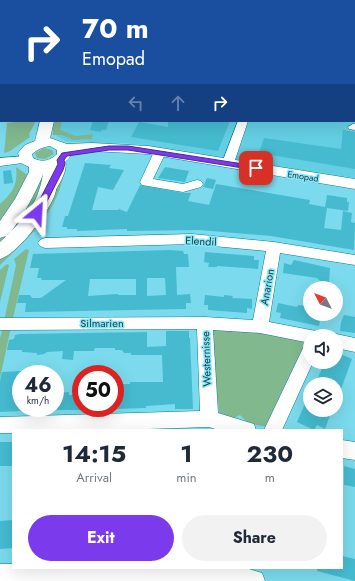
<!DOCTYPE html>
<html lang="en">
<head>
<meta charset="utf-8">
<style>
	:root { --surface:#fff; --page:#f2f2f3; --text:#1f2937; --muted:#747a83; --accent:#7c3aed }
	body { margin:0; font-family:Jost,sans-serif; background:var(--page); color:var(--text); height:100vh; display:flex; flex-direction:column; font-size:15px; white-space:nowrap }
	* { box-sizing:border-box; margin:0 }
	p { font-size:13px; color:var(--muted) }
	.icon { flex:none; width:22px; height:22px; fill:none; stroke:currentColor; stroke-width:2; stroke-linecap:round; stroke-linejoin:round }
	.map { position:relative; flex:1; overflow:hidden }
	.panel { position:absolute; left:12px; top:429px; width:331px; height:140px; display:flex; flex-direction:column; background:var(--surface); border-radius:0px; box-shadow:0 4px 16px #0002 }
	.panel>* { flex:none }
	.guide { position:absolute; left:0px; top:0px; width:355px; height:122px; box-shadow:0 4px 16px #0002; background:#1a4fa0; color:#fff; overflow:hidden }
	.needle { width:26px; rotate:312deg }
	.tools { position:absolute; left:303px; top:281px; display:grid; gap:8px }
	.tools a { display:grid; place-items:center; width:40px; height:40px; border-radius:50%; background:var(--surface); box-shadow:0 4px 16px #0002; font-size:20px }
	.speed { position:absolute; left:12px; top:365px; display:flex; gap:8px; font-size:20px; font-weight:700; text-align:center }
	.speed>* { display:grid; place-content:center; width:52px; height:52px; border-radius:50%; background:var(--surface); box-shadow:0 4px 16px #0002; line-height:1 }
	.speed small { font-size:10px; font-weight:400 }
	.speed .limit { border:6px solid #d22; background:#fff; color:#111 }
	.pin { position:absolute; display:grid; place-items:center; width:34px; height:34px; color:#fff; margin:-17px; border-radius:8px; box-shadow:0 2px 6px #0006 }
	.me { position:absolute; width:44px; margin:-22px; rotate:27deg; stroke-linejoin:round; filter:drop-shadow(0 0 3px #0008) }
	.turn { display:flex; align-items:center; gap:14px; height:84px; padding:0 16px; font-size:18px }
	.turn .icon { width:52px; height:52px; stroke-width:2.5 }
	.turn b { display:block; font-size:28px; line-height:34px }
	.lanes { display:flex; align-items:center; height:38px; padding:0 16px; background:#0003; justify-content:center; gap:20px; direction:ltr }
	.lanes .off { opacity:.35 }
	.eta { display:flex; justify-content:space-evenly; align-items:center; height:68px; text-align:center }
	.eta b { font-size:24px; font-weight:700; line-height:28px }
	.primary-button { display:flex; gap:8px; margin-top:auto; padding:8px 16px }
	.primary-button a { flex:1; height:46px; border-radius:24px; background:var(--accent); color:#fff; font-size:16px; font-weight:700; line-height:46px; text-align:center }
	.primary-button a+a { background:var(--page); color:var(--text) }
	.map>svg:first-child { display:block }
</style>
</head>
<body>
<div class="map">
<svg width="355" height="581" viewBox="0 0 355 581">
	<rect width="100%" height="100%" fill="#7bdaed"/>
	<path fill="#64cee3" d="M354,42L355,178L127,143L96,144L65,141L57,136L49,124L51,121H354Z"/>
	<path fill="#81b88e" d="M23,121H36L29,134L30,137L10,151L4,153L7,123Z
		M53,121H62L60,130L76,136L93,134L92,139L73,140L62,135H53Z
		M44,148L52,150L54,154L45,159L37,158L35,153Z
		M16,167L26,174H32L0,229V204C13,192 18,185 16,167Z
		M60,173H64C56,215 29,237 0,265V256Z
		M36,177H47L41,200L0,249V235Z
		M26,249L29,250L12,322L4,321L16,265L14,259Z
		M7,264L9,265L0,302V270Z
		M209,326L275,334L310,342L272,428L248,423L240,415L230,420L220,418Z
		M3,327H11L0,378V338Z"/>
	<path fill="#46bbd0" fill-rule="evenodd" d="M93,121H109L106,130H101V132L90,130Z
		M168,121H230L218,151L131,137L139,122L168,127Z
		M343,130L355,132V169L259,153L264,138L341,149Z
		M85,163L111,165L109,168L124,170L113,190L98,187L92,210H118L119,209L127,212L140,185L183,193H191L188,201L209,205L216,184L310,200L309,204L325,207L327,195L347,198V202H349L348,211L327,208L324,228L341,230L343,211L352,213L351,222L355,223L354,250L271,236L199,230L129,231H127V229L77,231V229H67V227H62L65,216H68Z
		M165,167L189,171L185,182L158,178Z
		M11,170L13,183L4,184L3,171Z
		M207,178L216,180L213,189L203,187Z
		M170,250L183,251L184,254H188L189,267H176L177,295L190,294L191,303H186V309L25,312L26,303H17L19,295H30L32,298H41L66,280H41L42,278H37L39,268H30L33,254ZM147,278H165L166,295L147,296ZM90,279H136V295H119L117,294L88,296Z
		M205,252L254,256V260H259L258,269L217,266V267H208L209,263L204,262Z
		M294,260L330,268L329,283L320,281L317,278L283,273L284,263L291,265Z
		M205,295L224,297V295L233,296L232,298L252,299V309L247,308V313L208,310V305H204Z
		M278,303L297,307L298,305L306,306V311L310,312V314H321L319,326L280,318L281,313L276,312Z
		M344,315L355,317V333L340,331L341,322Z
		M166,331H189V338H190L193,409H175V404L146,406V408L115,409V388L123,387V384H130V382H163L162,355H131V353H124L122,350H115V348H95L94,351H74L73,360L62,359L63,351L47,352L44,354L37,355V353L22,352V350H7L9,340L14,339L15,335L20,334L147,332V347L166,346Z
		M336,352L352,359L337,400L336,384H315L325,362H336Z
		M21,371V411L0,412V381L2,372Z
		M69,392V395H81V410H55V393Z
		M310,392V410H332L325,429L317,425L314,430L297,422Z
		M0,442H13V466H0Z
		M344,466L355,469V487L344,485Z
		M13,520V548L0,549V521Z
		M342,556L355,559V581L317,571V568H342Z"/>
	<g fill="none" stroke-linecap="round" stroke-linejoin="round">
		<g stroke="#097f90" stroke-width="1">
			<path id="minor" d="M52,0H73L72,1Z
				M289,0H299L300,1H290Z
				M354,15H355V20H354Z
				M0,18H1V22H0Z
				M0,58H1L0,65Z
				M354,69H355L354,77Z
				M0,88H1V94H0Z
				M354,96H355L354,107Z
				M238,121H248L234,163L232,166H224L222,163Z
				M353,124H355V130L349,129L348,127Z
				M160,149L164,150L166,152L153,179L183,184L197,180L201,181L203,184L201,187L183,192L142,185L140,182L154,152L156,150Z
				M26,156L30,158L32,160L30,162L0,166V158Z
				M60,156L64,158C70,168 59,185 53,194H45L43,191L52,172L56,158Z
				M192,234L274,242L355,255V265L280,253L269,322L316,331L318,336H310V343L260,333L213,330L218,413L254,424L256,430H218L209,427L117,430H13V433H0V417L200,411L197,329L0,330V318L205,317L253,320L266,251L192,244L45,248L40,246L38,243L40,240L45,238Z
				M336,334L355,338V352L336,348V336H331Z
				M310,344V362H313L282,430H264L304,346Z
				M342,440L355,442V460L342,458Z
				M0,564H13V568H246L262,573L265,581H0Z"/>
		</g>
		<g stroke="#097f90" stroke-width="1">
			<path id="major" d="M114,0H124V1H114Z
				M40,121H54L50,138L67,144L92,143L148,146L355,179V189L148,154L92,151L71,152C71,160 64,161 60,166C56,173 58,186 55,194C49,212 18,254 0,259V242C22,221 38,206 43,174C39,187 16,230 6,236C4,237 2,237 0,238V221L15,199L29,172V167L21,163L18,153L25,145L35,141ZM50,146L57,150V154C50,161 42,163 33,158L32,154C38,149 43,147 50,146Z"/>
		</g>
		<use href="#minor" fill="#fff" fill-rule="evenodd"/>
		<use href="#major" fill="#fff" fill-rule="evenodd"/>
	</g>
	<path fill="#7c3aed" stroke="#51269a" d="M109,146H128L256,166L260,168L256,170L128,150H109L67,156L64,160L65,164L63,170L41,213L37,216L35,215L33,213L55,170L58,164L57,160L62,153Z"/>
	<g text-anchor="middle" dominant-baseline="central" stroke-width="3" stroke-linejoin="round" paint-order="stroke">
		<g font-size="9" fill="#174047" stroke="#88e7fa">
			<text transform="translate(303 176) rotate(9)">Emopad</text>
		</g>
		<g font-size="11" fill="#174047" stroke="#88e7fa">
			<text transform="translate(201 241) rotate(3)">Elendil</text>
			<text transform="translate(267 287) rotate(-80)">Anarion</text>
			<text x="102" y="323">Silmarien</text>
			<text transform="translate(206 359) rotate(-92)">Westernisse</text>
		</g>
	</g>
</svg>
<div class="tools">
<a><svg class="needle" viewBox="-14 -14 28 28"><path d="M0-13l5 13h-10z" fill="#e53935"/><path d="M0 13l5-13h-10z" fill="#747a83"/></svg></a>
<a><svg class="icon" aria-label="sound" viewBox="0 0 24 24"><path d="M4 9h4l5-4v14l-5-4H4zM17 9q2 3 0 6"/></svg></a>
<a><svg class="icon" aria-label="layers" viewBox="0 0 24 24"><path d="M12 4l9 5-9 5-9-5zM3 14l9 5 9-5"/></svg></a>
</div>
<div class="speed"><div>46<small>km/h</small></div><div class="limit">50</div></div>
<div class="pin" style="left:256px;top:168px;background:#d93025"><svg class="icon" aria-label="arrive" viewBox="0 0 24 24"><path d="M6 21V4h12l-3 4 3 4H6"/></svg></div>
<svg class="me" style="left:37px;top:213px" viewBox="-20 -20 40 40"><path d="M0-17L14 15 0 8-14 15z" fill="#7c3aed" stroke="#fff" stroke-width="4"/></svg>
<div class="guide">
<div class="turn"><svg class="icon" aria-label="right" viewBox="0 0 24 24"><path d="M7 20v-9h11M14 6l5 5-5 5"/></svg><div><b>70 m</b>Emopad</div></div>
<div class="lanes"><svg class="icon off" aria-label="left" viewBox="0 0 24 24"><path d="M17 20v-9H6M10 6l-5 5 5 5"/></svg><svg class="icon off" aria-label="ahead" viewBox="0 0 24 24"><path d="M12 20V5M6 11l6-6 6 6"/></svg><svg class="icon" aria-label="right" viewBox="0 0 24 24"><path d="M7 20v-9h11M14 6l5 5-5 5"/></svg></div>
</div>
<section class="panel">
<div class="eta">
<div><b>14:15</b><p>Arrival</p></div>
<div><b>1</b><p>min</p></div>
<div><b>230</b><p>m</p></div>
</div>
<div class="primary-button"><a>Exit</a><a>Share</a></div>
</section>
</div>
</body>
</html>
